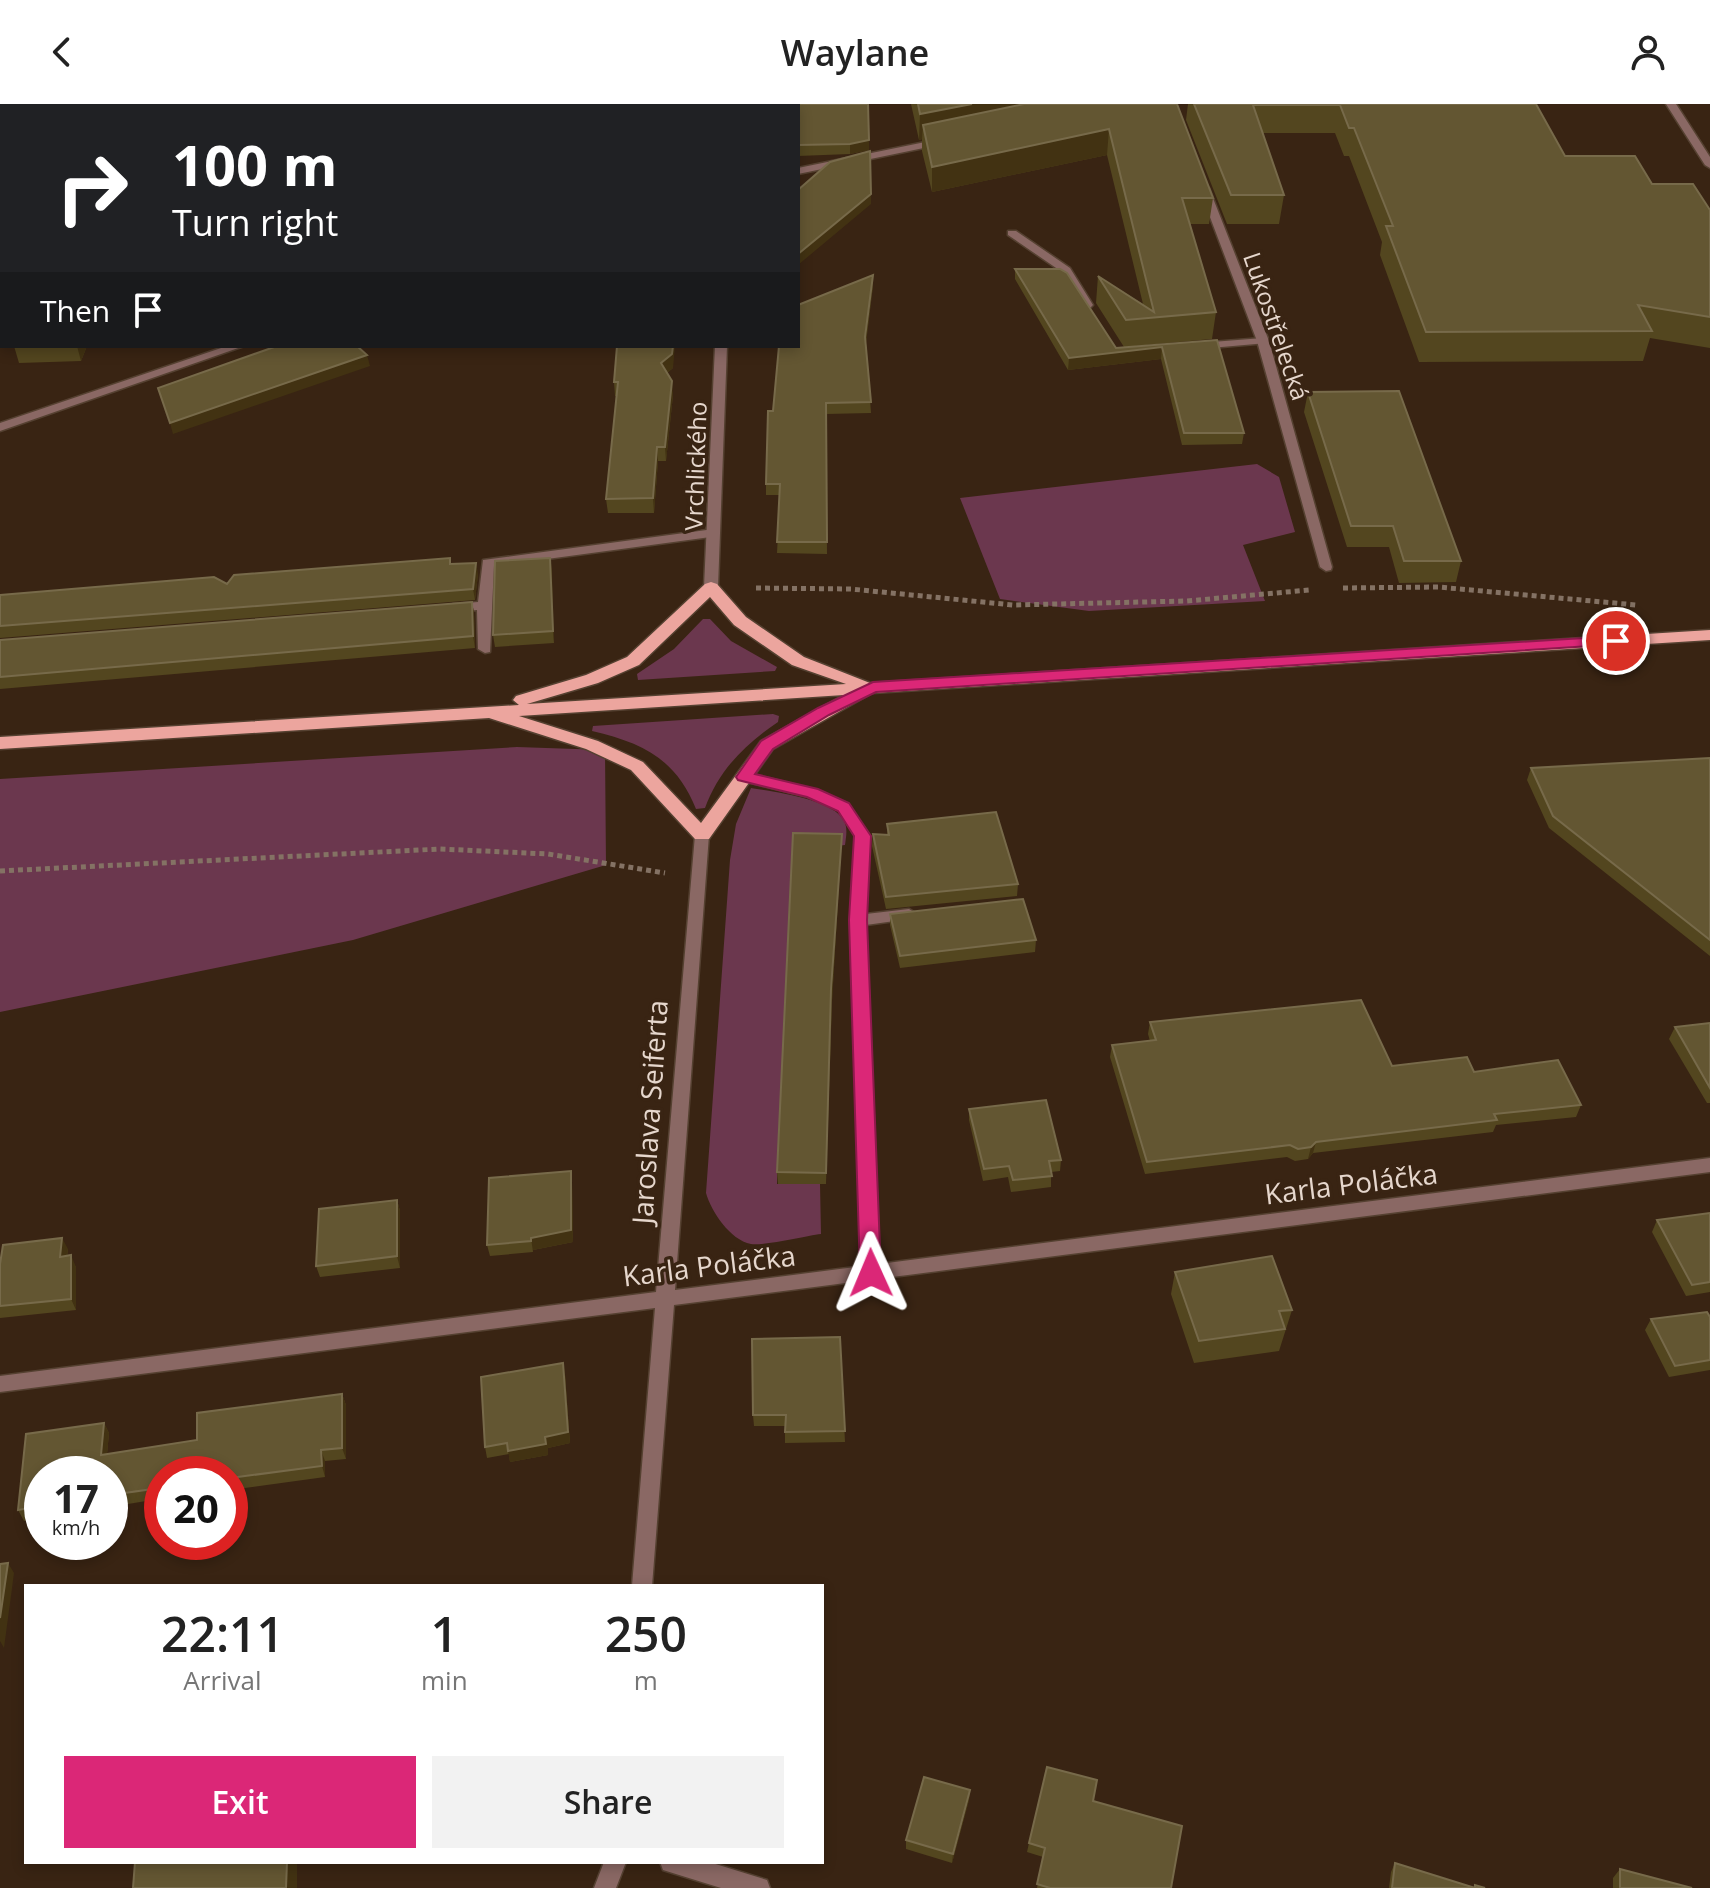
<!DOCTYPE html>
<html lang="en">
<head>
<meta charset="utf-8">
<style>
	:root { --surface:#fff; --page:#f2f2f2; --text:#222; --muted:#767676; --accent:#db2777 }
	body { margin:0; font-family:"Open Sans",sans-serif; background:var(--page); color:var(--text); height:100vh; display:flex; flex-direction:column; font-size:30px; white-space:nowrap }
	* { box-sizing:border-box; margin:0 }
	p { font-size:26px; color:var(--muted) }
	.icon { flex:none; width:44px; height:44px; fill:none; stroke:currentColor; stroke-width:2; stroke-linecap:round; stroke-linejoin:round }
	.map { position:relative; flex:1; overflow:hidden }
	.sheet { position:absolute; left:24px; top:1480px; width:800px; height:280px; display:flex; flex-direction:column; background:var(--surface); border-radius:0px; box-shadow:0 4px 12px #0003 }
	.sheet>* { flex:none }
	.top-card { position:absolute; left:0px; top:0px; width:800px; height:244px; box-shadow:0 4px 12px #0003; background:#202124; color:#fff; overflow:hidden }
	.speed { position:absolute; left:24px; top:1352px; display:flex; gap:16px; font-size:40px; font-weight:700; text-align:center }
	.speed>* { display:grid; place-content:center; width:104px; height:104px; border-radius:50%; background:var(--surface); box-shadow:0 4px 12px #0003; line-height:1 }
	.speed small { font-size:20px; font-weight:400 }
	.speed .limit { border:12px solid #d22; background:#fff; color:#111 }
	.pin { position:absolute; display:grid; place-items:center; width:68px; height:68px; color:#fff; margin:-34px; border:4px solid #fff; border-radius:50%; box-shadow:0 2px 8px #0007 }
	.me { position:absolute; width:88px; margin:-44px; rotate:359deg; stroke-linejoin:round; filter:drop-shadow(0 0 6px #0008) }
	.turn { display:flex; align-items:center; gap:28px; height:168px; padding:0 40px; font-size:36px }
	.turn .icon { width:104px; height:104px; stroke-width:2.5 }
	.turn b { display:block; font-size:56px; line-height:68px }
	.then { display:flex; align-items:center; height:76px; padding:0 40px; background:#0003; gap:16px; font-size:30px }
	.eta { display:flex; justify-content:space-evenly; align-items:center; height:136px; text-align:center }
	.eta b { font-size:48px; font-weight:600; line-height:56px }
	.action { display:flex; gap:16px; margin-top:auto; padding:16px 40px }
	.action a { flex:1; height:92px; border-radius:0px; background:var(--accent); color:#fff; font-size:32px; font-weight:600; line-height:92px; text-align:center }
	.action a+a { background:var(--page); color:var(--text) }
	header { display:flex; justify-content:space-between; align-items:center; height:104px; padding:0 40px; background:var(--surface); font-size:36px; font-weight:600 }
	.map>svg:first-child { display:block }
</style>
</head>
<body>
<header><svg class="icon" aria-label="back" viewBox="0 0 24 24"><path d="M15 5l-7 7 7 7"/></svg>Waylane<svg class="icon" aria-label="person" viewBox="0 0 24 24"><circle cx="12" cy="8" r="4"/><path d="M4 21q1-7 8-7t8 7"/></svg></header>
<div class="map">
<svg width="1710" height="1784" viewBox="0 0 1710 1784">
	<rect width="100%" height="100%" fill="#392413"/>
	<path fill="#6b374e" d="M1257,360L1279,373L1295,428L1243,441L1265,497L1089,507L1000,495L960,394Z
		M703,515H710L731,537L777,563L775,567L638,576L637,570L674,545Z
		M773,610L779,612L778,618C745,640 719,666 705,704L696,705C676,655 643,639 592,627L593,622Z
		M517,643L605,646L606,761L353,836L0,908V675Z
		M751,684C774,688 833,695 844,717C848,724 846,733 845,741L836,742L777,1060V1080H820L821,1130C805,1132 764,1142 751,1140C730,1136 711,1107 706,1089L730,756L736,720Z"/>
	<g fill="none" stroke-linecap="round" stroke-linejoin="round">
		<g stroke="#554131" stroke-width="3">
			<path id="service" d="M1008,127H1016L1070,164L1093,201L1091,203H1083L1062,168L1008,131Z
				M1263,234L1267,235V239L1199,245L1193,242L1199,239Z
				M714,425L718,426V432L494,462L490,548L485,549L478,545L477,506L453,508L446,504L453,500L478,498L483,456Z
				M744,668L817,686L848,700L870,732L866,810L909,805L917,810L909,815L866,821L880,1169L877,1174L871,1176L865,1174L862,1169L850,816L856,732L838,706L808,693L739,676L737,673L739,670Z"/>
		</g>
		<g stroke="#554131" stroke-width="3">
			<path id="minor" d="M720,0H730V2H720Z
				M1666,0H1676L1710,53V64L1705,61Z
				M940,35L945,38L943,40L798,70V64Z
				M0,47H2V53H0Z
				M1200,82L1209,84L1269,237L1332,463L1331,466L1326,467L1320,463L1257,237L1199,84Z
				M227,242H244L0,327V319Z
				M715,242H727L718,483L711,487L704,483Z
				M702,726L709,731L675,1186L1710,1054V1068L674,1201L652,1482H632L655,1204L0,1288V1272L656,1188L695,731Z
				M604,1758H626L616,1784H594Z
				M660,1758H709L767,1776L770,1784H721L663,1766Z"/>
		</g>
		<g stroke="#554131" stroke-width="3">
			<path id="primary" d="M711,478L717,480L746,513L804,553L870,579L1710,526V536L872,589L773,645L709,735H695L631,666L586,645L489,614L0,645V633L519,601L513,596L516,592L586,571L627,553L705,480ZM710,493L734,521L792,561L846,580L527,600L598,579L639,561ZM844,591L761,637L701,719L643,658L598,637L519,612Z"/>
		</g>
		<path stroke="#847264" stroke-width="5" stroke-dasharray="5 4" stroke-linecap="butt" d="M756,484L851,485L1013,501L1187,497L1309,486
			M1343,484L1438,483L1636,501
			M0,767L440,745L548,750L665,769"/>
		<use href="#service" fill="#8a6864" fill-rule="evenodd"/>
		<use href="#minor" fill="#8a6864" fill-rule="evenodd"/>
		<use href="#primary" fill="#eca59e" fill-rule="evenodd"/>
	</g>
	<path fill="#53461f" d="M766,0H868L869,46L850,50L798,52V2H767Z
		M911,0H1177L1213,94L1209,120H1189L1216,208L1212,235L1124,243L1096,199L1098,172L1143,200L1107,51L932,88L922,47V35L919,36Z
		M1188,0H1536L1565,52L1652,80L1710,106V244L1650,234L1643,257L1419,258L1380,151L1382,138L1349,52H1344L1335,29H1263L1284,91L1279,120H1227L1186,16Z
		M1015,165L1116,244L1217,236L1244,329L1242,340L1182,341L1161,255L1068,266L1015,175Z
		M873,182L866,239L871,309L826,310L827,450L777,449L780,391H766V380L773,307Z
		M14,242H87L81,257L19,259Z
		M673,264L667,269L673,291L666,357H658L654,409H608L606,395L617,292H615L614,278Z
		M1308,288L1461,457L1456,478L1399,479L1389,443H1347L1304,308Z
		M550,454L554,539L495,543L493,531Z
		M451,460L478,470L475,496L0,534V491L227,480Z
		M472,498L474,509L475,544L0,585V536Z
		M1710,654V852L1549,724L1527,676L1531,664Z
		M887,720L1018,780L1017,792L886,805L872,742L873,730L887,731Z
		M842,730L832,897L826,1080H778L777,1068Z
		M890,810L1036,836L1035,848L900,864L890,821Z
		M1150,918L1392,962L1474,968L1581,1001L1576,1013L1496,1021L1493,1028L1313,1049L1308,1055L1295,1057L1287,1053L1145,1070L1110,953L1112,941L1150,937L1148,930Z
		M1710,919V999H1707L1669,935L1675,923Z
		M969,1005L1061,1056L1060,1067L1051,1068V1083L1011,1088L1008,1073L983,1077L969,1016Z
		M572,1078L573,1138L533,1146V1148L490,1152L487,1141Z
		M397,1096L400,1107V1164L320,1173L316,1162Z
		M1710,1109V1188L1686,1192L1652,1128L1657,1116Z
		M68,1145L67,1152L76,1163V1206L0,1214V1160Z
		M1175,1168L1292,1206L1279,1247L1194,1259L1171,1190Z
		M1710,1213V1266L1669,1273L1645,1226L1651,1215Z
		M840,1233L845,1338L785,1339V1322H754L753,1311Z
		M565,1270L570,1339L548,1344V1351L510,1358L509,1350L487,1354L485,1343Z
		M342,1290L346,1301V1355L325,1357V1373L230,1386V1370H162V1417L157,1418L152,1407V1396L110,1403V1370H42V1414L24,1417L18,1406L26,1330L104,1319L109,1329L107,1350L197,1336V1309Z
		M970,1686L969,1696L952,1759L906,1745V1736Z
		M1093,1697L1171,1784H1037L1043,1753L1027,1748L1029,1739Z
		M1395,1759L1473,1783L1475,1781L1485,1784H1389L1391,1768Z
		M1620,1765L1692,1784H1613V1774Z"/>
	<path fill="#423212" d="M972,0H1093L923,21L922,35L919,36L920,10Z
		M1109,25L1107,51L932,88V63Z
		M869,36V46L850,50V40Z
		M871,90V100L798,161V150Z
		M873,171V182L865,244V233Z
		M77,242H87L81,257Z
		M673,242H675L673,264L662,273L661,259Z
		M1162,243L1161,255L1068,266L1069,254Z
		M367,251L370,262L173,330L170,319Z
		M672,277L673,291L666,357L665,343Z
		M657,343L658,357L654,409L653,394Z
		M550,454L552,465L554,539L553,527Z
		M476,459L478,470L475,496L473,485Z
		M472,498L474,509L475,544L473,532Z
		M842,730L832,897L826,1080L831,885Z
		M1316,1038L1313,1049L1308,1055L1311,1043Z
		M571,1067L572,1078L573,1138L533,1146V1148L531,1134Z
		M397,1096L400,1107V1164L397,1152Z
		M62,1134L68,1145L65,1164L60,1153Z
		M71,1151L76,1163V1206L71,1195Z
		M563,1259L565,1270L570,1339L548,1344V1351L510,1358L508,1347Z
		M342,1290L346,1301V1355L342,1344Z
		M104,1319L109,1329L106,1362L101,1351Z
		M321,1346L325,1357V1373L322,1362Z
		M8,1459L14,1469L4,1544L0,1537V1514Z
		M970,1686L969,1696L952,1759L953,1750Z
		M287,1758H297V1784H286Z"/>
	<path fill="#635632" stroke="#776a4a" stroke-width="2" d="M97,0H280L283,2H96Z
		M467,0H542V2H391Z
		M595,0H675V2H594Z
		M767,0H868L869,36L850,40L798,41V2H767Z
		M918,0H972L920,10Z
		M1024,0H1177L1213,94H1182L1216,208L1126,216L1098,172L1154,208L1109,25L932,63L923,21Z
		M1194,0H1536L1565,52H1635L1652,80H1693L1710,106V213L1638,201L1652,227L1426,228L1386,122H1393L1354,24H1349L1340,1H1253L1284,91H1231Z
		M870,47L871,90L798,150V86L830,58Z
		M1015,165H1060L1067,169L1116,244L1217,236L1244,329H1184L1162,243L1069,254Z
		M873,171L865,233L871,298L826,299L827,438H777L780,380H766L768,307H773L779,242H798V201Z
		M277,242H357L367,251L170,319L158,284Z
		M617,242H673L672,250L661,259L672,277L665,343H657L653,394L606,395L618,278H614Z
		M1399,287L1461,457H1404L1393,422H1351L1308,288Z
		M450,454V460L476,459L473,485L0,522V491L214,473L227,480L234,471Z
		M550,454L553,527L493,531L495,457Z
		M472,498L473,532L0,573V536Z
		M1710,654V836L1553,712L1531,664Z
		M996,708L1018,780L886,793L873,730L889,731L887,720Z
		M793,729L842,730L831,885L826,1069L777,1068Z
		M1023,795L1036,836L900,852L890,810Z
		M1361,896L1392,962L1467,953L1474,968L1558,956L1581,1001L1494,1010L1497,1016L1316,1038L1311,1043L1298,1045L1290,1041L1147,1058L1112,941L1156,936L1150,918Z
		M1710,919V984L1675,923Z
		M1046,996L1061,1056L1049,1057L1052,1072L1013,1076L1009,1062L984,1065L969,1005Z
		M571,1067V1126L531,1134V1137L487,1141L489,1074Z
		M397,1096V1152L316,1162L319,1105Z
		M1710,1109V1178L1692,1181L1657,1116Z
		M62,1134L60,1153L71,1151V1195L0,1202V1160L3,1141Z
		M1272,1152L1292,1206L1279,1207L1285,1225L1199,1237L1175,1168Z
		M1707,1208L1710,1213V1256L1675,1262L1651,1215Z
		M840,1233L845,1327L785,1328L786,1311H753L752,1235Z
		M563,1259L568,1328L545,1333L546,1340L508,1347L507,1339L485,1343L481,1273Z
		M342,1290V1344L321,1346L322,1362L230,1374V1370H162V1405L152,1407L153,1385L110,1391V1370H42V1402L18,1406L26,1330L104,1319L101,1351L197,1336V1309Z
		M8,1459L0,1514V1460Z
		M1047,1663L1097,1676L1093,1697L1182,1722L1171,1784H1050L1037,1780L1045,1744L1029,1739Z
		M924,1673L970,1686L953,1750L906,1736Z
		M135,1758H287L286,1784H133Z
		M1395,1759L1475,1784V1781L1485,1784H1392Z
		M1620,1765L1692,1784H1620Z"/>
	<path fill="#db2777" stroke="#8e194d" stroke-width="2" d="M1616,532L1622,533V540L876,588L829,611L773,645L755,670L818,685L849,699L871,732L867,816L881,1169L878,1175L871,1177L863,1175L860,1169L849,816L854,732L838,707L807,693L738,676L736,673L761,637L818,604L873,578Z"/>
	<g text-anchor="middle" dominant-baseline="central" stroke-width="7" stroke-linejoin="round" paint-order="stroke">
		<g font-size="24" fill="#e6d7cd" stroke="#392413">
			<text transform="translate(1277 222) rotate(71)">Lukostřelecká</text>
			<text transform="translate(695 362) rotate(-88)">Vrchlického</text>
		</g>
		<g font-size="28" fill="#e6d7cd" stroke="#392413">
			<text transform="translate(649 1008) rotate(-86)">Jaroslava Seiferta</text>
			<text transform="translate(1351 1079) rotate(-7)">Karla Poláčka</text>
			<text transform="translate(709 1161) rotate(-7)">Karla Poláčka</text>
		</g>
	</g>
</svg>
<div class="speed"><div>17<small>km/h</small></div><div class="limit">20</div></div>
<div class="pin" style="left:1616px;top:537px;background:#d93025"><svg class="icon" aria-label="arrive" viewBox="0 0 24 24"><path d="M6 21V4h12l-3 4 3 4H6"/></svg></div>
<svg class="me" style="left:871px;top:1169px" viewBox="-20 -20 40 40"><path d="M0-17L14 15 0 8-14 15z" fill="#db2777" stroke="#fff" stroke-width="4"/></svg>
<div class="top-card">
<div class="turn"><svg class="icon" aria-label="right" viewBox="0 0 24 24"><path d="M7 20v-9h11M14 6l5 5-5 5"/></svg><div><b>100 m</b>Turn right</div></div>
<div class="then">Then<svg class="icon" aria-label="arrive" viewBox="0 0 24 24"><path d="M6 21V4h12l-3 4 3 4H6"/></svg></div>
</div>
<section class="sheet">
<div class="eta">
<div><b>22:11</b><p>Arrival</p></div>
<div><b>1</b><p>min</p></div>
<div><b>250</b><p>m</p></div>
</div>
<div class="action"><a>Exit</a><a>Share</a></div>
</section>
</div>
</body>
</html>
